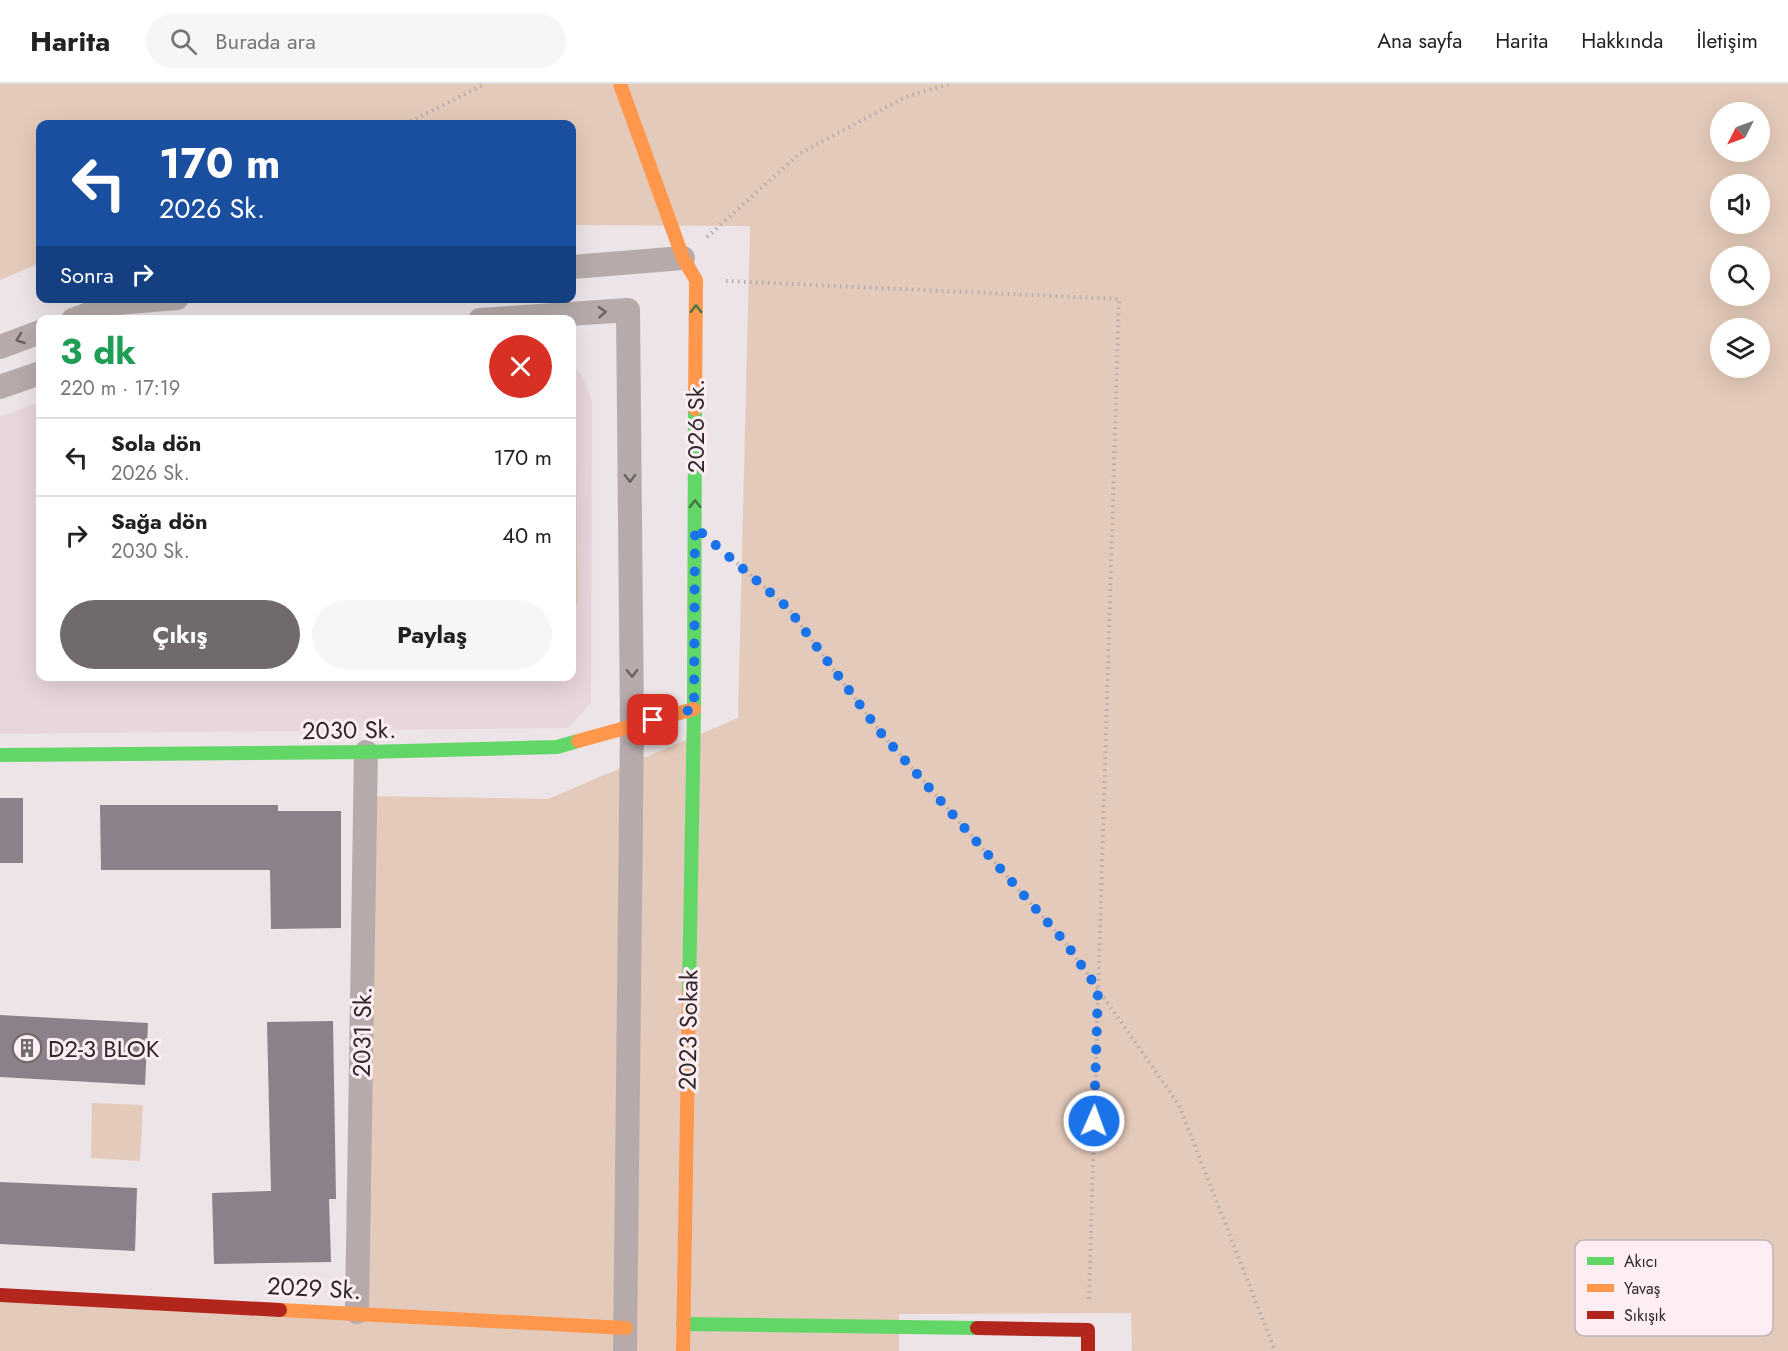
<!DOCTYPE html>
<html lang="tr">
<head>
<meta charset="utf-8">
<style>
	:root { --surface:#fff; --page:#f6f6f6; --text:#222; --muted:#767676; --line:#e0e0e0; --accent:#706a6c }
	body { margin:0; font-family:Jost,sans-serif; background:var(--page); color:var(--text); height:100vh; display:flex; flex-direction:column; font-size:22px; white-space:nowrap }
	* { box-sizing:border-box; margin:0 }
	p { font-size:20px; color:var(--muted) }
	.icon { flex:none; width:33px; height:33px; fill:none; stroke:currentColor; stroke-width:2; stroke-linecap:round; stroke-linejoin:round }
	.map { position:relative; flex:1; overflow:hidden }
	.side { position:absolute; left:36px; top:231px; width:540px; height:366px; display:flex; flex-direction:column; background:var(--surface); border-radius:12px; box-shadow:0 6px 24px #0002 }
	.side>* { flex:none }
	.guide { position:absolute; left:36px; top:36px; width:540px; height:183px; border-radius:12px; box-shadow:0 6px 24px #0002; background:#1a4fa0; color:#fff; overflow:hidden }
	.needle { width:39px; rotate:228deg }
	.controls { position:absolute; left:1710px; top:18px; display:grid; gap:12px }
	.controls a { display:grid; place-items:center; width:60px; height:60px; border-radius:50%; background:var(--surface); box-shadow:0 6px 24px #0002; font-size:30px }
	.pin { position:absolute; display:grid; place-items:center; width:51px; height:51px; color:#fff; margin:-26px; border-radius:12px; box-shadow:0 3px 9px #0006 }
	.me { position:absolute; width:66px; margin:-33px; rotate:2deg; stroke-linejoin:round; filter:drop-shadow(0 0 4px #0008) }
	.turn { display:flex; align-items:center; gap:21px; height:126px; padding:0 24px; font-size:27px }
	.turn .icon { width:78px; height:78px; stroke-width:2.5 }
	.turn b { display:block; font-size:42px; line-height:51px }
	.then { display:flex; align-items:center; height:57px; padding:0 24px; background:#0003; gap:12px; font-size:22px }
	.round { display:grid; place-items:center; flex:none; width:63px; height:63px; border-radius:32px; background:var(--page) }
	.summary { display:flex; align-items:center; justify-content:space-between; height:102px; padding:0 24px }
	h1 { font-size:36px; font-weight:700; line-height:45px; color:#1e9e55 }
	.action { display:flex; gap:12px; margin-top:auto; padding:12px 24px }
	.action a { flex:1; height:69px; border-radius:36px; background:var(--accent); color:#fff; font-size:24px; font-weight:700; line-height:69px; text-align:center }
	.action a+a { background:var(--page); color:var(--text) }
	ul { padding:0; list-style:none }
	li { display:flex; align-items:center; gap:18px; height:78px; padding:0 24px; border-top:2px solid var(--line) }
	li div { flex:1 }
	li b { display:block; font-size:22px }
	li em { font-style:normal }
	header { display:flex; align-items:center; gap:36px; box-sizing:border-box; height:84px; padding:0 30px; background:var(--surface); border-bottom:2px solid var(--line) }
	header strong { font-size:28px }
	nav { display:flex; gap:33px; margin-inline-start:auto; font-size:21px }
	.search { width:420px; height:54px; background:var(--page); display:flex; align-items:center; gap:15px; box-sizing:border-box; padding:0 21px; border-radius:33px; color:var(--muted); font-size:22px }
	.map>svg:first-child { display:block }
</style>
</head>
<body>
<header>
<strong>Harita</strong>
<div class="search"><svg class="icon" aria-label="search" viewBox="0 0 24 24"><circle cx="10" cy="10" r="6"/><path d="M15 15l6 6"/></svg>Burada ara</div>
<nav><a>Ana sayfa</a><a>Harita</a><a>Hakkında</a><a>İletişim</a></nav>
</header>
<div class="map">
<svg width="1788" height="1267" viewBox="0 0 1788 1267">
	<rect width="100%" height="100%" fill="#ece4e6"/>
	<path fill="#e7d6dc" d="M572,280L583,294L592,317L591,619L568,644L0,650V333L40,318V592H572Z"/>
	<path fill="#e4caba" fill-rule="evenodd" d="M0,0H1788V1267H1132L1131,1229L899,1230V1267H0V1211L357,1228L366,712L548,715L738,634L750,142L572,141V40H40V179L0,196ZM1720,28H1760V68H1720ZM1720,100H1760V140H1720ZM1720,172H1760V212H1720ZM1720,244H1760V284H1720Z
		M572,300H575L578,520H572Z
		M92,1019L143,1021L140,1077L91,1074Z"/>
	<path fill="#8c808a" d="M0,714H23V779H0Z
		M100,721H278V727H341V844L271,845L270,786H101Z
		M0,931L148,939L145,1001L0,993Z
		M333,937L336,1115H329L331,1178L214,1180L212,1109L271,1107L267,938Z
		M0,1098L137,1104L135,1167L0,1160Z"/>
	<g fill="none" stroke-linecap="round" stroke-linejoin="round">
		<path stroke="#b4abaa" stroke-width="4" stroke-dasharray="1.5 4.5" stroke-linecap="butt" d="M405,40L485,0
			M707,153L799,70L905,13L949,0
			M726,197L1119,215L1089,1215
			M728,471L788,524L880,648L1065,858L1179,1021L1275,1267"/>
		<path stroke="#b6abaa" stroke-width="24" d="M572,183L683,174
			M73,236L117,219L177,214
			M480,236L628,226L632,641L625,1267
			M0,263L40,248
			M0,303L40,289
			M357,1228L366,668"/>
		<path stroke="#63d668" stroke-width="14" d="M0,671L366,668L557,663L578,657
			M689,909L694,625L695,325
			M683,1240L977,1244"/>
		<path stroke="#ff974d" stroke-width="14" d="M620,0L683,174L696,196L695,325
			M578,657L694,625
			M280,1226L626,1244
			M683,1267L689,909"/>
		<path stroke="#b3261e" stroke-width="14" d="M0,1211L280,1226
			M977,1244L1088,1246V1267"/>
	</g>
	<defs><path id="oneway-chevron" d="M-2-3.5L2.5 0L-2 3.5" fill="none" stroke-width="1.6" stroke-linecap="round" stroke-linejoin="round" transform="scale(1.5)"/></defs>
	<g stroke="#467646">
		<use href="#oneway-chevron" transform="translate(696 225) rotate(-90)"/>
		<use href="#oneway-chevron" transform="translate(695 420) rotate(-90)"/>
	</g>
	<g stroke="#6b6364">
		<use href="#oneway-chevron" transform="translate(602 228) rotate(-4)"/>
		<use href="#oneway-chevron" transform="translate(20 255) rotate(160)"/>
		<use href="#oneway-chevron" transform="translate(630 394) rotate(89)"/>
		<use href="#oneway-chevron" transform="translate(632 589) rotate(89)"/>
	</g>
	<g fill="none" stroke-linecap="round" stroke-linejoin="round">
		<path stroke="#1a73e8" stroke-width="10" stroke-dasharray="0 18" d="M653,636L694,625L695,443L788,524L880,648L1065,858L1098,905L1094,1037"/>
	</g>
	<defs>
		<g id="building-ring" transform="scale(1.5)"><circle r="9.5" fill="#feedf2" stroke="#706a6c" stroke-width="1.5"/><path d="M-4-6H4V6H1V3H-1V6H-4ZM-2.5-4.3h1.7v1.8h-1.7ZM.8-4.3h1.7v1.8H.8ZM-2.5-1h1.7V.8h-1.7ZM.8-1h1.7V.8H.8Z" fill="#706a6c"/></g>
	</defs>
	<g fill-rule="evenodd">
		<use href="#building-ring" x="27" y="964"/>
	</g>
	<g text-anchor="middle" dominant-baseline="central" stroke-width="6" stroke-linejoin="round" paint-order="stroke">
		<g font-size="24" fill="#2e282a" stroke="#feedf2">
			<text transform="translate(695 342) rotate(-90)">2026 Sk.</text>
			<text transform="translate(349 646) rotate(-1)">2030 Sk.</text>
			<text transform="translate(688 946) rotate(-89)">2023 Sokak</text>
			<text transform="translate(362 948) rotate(-89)">2031 Sk.</text>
			<text transform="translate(314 1204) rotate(3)">2029 Sk.</text>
		</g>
		<g font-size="24" fill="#2e282a" stroke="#feedf2" text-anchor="start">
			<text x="48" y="964">D2-3 BLOK</text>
		</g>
	</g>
	<rect x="1575" y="1156" width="198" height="96" rx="9" fill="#feedf2" stroke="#c0b2b6" stroke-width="1.5"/>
	<rect x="1587" y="1173" width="27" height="8" fill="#63d668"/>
	<rect x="1587" y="1200" width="27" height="8" fill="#ff974d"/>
	<rect x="1587" y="1227" width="27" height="8" fill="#b3261e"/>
	<g font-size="16" fill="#2e282a">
		<text x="1624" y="1183">Akıcı</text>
		<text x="1624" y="1210">Yavaş</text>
		<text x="1624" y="1237">Sıkışık</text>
	</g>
</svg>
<div class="controls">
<a><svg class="needle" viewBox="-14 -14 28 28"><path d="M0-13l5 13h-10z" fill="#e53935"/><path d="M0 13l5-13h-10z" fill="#767676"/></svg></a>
<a><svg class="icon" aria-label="sound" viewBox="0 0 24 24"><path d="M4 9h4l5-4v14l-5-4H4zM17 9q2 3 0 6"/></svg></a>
<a><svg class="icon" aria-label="search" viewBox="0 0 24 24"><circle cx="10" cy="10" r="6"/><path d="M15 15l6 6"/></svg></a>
<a><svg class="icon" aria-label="layers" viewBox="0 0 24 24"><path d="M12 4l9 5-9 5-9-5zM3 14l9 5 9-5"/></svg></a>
</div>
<div class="pin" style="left:653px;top:636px;background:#d93025"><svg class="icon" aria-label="arrive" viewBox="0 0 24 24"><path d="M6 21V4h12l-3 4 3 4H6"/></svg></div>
<svg class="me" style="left:1094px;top:1037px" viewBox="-20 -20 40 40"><circle r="17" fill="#1a73e8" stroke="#fff" stroke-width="3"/><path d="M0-11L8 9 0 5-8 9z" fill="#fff"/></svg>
<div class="guide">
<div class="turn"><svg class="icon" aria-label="left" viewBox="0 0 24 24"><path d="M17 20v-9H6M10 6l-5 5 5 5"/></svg><div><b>170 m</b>2026 Sk.</div></div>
<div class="then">Sonra<svg class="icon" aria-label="right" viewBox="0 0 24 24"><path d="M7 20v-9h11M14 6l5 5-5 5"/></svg></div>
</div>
<section class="side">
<div class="summary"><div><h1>3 dk</h1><p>220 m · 17:19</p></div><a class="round" style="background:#d93025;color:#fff"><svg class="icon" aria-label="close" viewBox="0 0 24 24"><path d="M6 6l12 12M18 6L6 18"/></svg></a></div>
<ul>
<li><svg class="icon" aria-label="left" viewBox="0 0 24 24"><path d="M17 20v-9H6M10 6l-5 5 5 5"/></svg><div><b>Sola dön</b><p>2026 Sk.</p></div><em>170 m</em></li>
<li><svg class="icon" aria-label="right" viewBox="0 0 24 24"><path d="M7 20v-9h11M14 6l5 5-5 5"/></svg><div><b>Sağa dön</b><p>2030 Sk.</p></div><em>40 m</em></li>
</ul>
<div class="action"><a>Çıkış</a><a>Paylaş</a></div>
</section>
</div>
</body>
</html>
